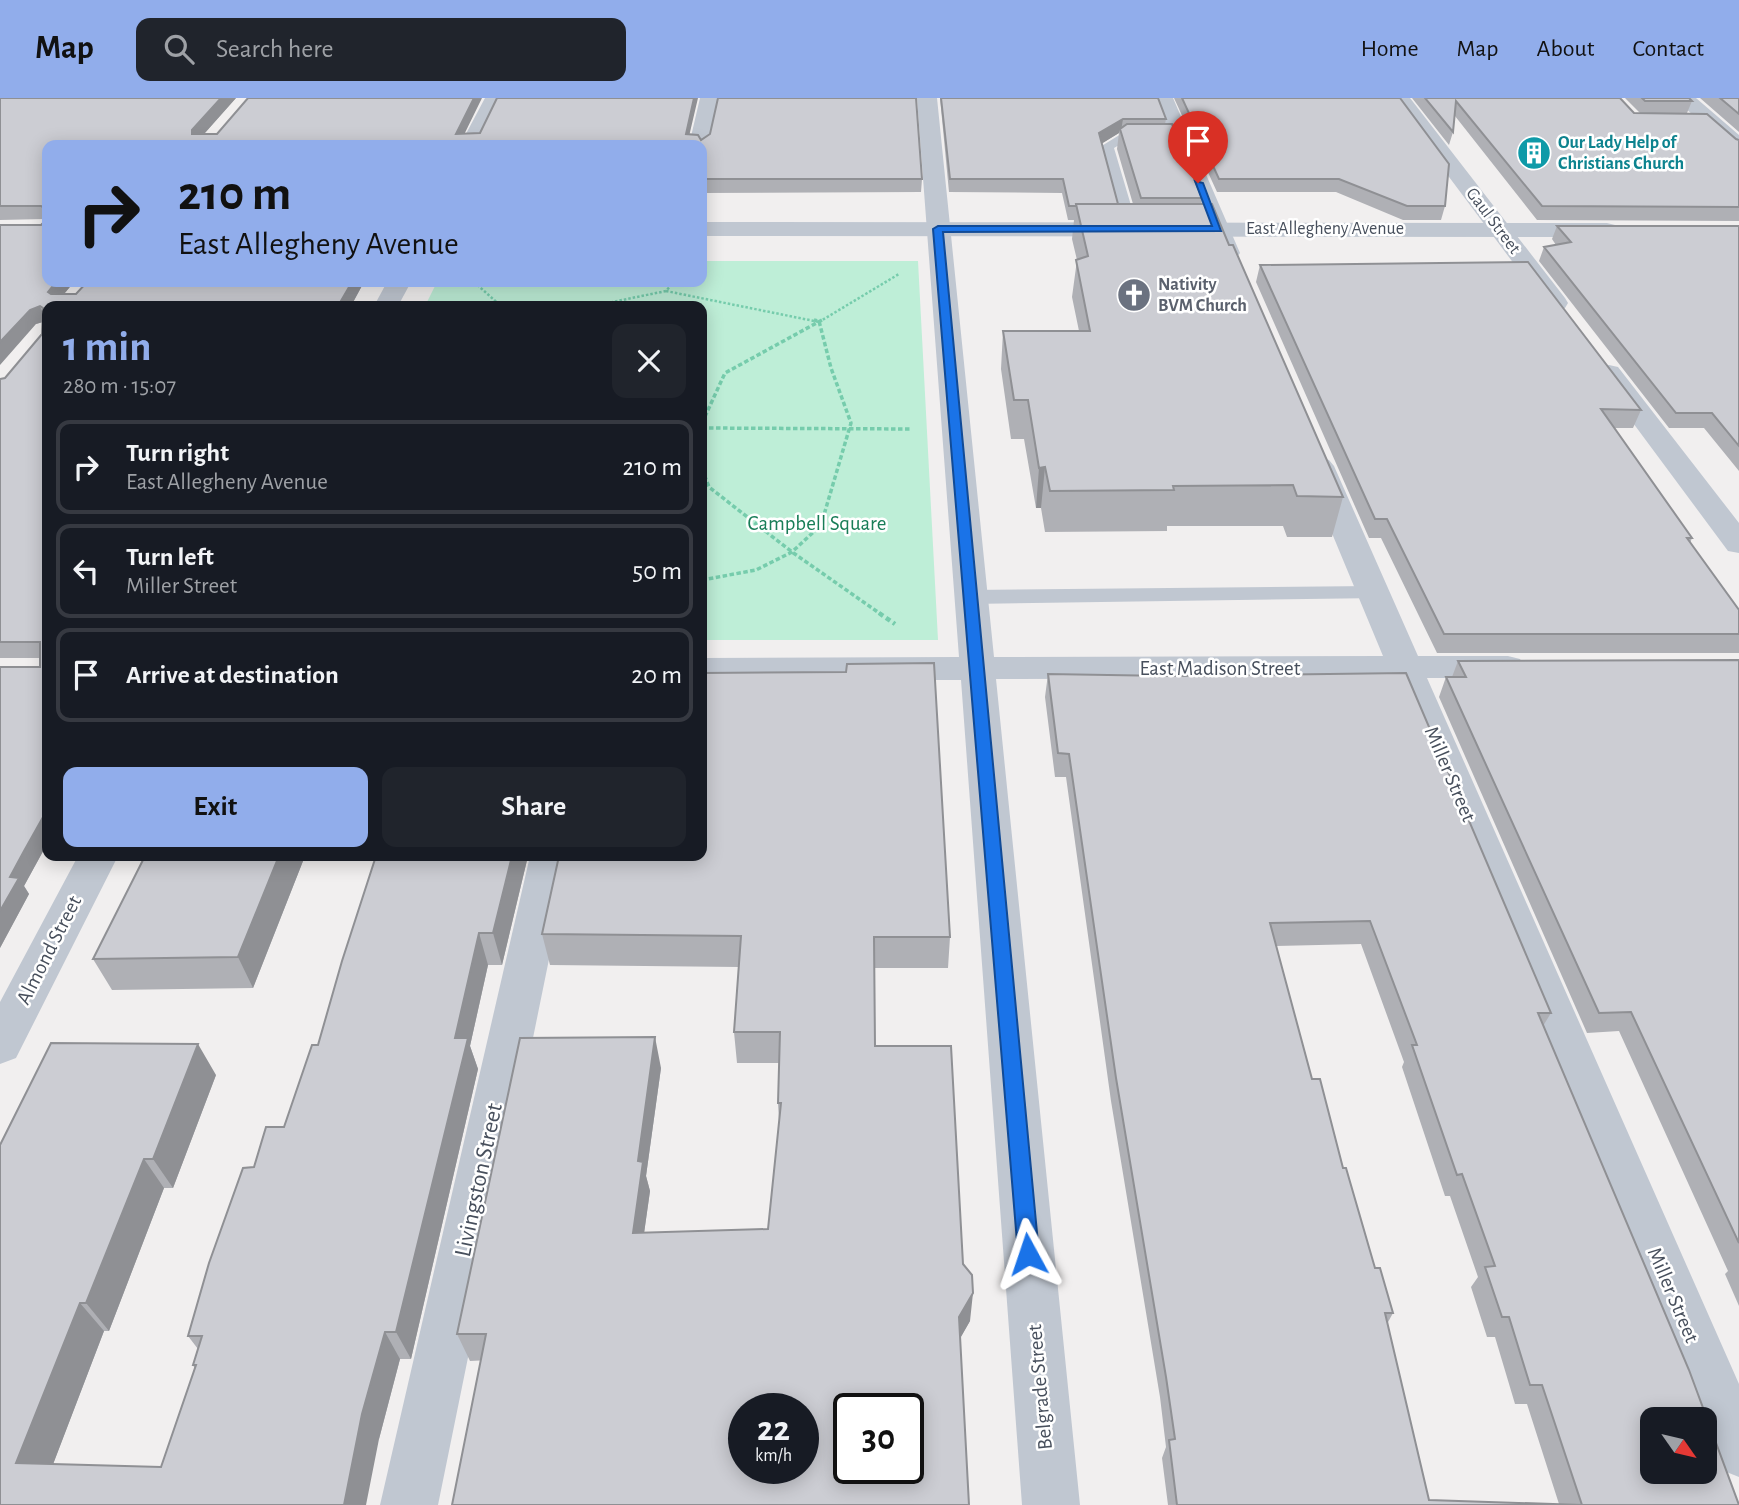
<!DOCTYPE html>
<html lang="en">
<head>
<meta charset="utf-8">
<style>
	:root { --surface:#171b24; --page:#20242c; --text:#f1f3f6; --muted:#9ea1a6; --line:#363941; --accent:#91adeb }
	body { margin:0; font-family:"Alegreya Sans",sans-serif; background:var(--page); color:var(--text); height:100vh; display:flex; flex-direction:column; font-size:26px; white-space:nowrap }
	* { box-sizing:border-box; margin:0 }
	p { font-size:23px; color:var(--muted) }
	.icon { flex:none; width:38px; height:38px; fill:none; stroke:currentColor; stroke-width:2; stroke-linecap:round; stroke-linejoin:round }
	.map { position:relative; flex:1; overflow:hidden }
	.drawer { position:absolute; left:42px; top:203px; width:665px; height:560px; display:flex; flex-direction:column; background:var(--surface); border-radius:14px; box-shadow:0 4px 18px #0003 }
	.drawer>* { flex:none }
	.banner { position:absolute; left:42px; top:42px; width:665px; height:147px; border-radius:14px; box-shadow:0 4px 18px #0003; background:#91adeb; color:#111; overflow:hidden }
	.needle { width:46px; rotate:124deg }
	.tools { position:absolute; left:1640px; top:1309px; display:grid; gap:14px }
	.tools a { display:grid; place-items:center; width:77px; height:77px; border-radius:14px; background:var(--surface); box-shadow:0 4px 18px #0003; font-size:35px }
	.speed { position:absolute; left:728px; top:1295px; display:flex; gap:14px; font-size:35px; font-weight:700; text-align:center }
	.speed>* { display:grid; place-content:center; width:91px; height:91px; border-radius:50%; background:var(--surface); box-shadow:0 4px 18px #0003; line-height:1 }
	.speed small { font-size:18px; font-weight:400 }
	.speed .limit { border:4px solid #111; border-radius:10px; background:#fff; color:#111 }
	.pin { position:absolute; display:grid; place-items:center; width:60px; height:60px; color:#fff; margin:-72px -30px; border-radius:50% 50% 50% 0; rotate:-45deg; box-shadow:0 0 7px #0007 }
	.pin .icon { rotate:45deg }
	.me { position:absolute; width:77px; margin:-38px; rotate:355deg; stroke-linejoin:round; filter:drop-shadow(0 0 5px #0008) }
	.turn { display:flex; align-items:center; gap:24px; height:147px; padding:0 21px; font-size:32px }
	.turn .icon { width:91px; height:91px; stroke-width:2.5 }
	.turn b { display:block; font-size:49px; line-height:60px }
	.round { display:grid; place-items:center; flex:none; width:74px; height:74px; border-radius:14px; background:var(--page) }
	.head { display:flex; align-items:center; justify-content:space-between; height:119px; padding:0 21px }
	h1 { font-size:42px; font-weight:700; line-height:52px; color:var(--accent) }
	.action { display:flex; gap:14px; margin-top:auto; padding:14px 21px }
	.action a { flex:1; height:80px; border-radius:14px; background:var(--accent); color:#111; font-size:28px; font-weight:700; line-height:80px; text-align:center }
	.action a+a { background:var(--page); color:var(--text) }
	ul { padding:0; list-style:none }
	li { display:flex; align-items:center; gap:21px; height:94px; margin:0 14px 10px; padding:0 7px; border:4px solid var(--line); border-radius:14px }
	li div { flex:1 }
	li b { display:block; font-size:26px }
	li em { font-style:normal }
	header { display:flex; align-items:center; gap:42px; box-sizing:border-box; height:98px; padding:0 35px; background:var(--accent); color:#111 }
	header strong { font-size:33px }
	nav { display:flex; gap:38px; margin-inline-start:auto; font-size:24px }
	.search { width:490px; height:63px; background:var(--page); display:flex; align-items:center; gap:18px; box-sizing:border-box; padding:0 24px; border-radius:14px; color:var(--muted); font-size:26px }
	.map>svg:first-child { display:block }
</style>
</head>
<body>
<header>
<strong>Map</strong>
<div class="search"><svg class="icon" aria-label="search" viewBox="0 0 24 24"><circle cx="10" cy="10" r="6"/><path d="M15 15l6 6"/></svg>Search here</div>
<nav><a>Home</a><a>Map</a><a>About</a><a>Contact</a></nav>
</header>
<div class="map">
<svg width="1739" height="1407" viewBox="0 0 1739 1407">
	<rect width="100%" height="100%" fill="#f1efef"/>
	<path fill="#beeed7" d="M702,163H918L938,542H702V208H425L437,184H702Z"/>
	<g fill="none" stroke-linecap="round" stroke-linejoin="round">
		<path stroke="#76ccac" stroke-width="2.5" stroke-dasharray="2.5 2" stroke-linecap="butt" d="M474,184L501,208
			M666,193L819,224
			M593,208L666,193L674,184
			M819,224L899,176"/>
		<path stroke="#76ccac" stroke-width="3.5" stroke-dasharray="4.5 2.5" stroke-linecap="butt" d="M702,325L725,275L822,222
			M702,330L910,331
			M702,371L709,389L792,454L882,517
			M702,482L756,472L792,454L821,427L851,325L831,270L819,223L814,222"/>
		<path stroke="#76ccac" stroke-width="4.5" stroke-dasharray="5 3.5" stroke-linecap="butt" d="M879,515L895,526"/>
		<path fill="#c0c7d1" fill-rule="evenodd" d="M1121,36H1154L1161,40C1148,50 1130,40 1114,50L1138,131L1130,136L1122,131L1100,49Z
			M1372,488L1380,490L1383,495L1380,500L970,506L962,504L959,499L962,494L970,492Z"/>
		<path fill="#c0c7d1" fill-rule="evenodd" d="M485,0H505L480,47H460Z
			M700,0H720L709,47L702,52V47H689Z
			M917,0H937L994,559L1383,558L1304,368L1309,362L1319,359L1329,362L1334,368L1418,558H1508L1520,561L1525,569L1520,577L1508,580H1427L1739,1286V1379L1719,1371L1704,1335V1321H1699L1392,580L996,581L1080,1407H1022L961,582H702V560L959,559Z
			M1153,0H1173L1240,155L1236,160H1220L1216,155Z
			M1390,0H1410L1565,200L1568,205L1565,210L1556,212L1547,210Z
			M1674,0H1696L1739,37V54L1732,52Z
			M387,184H411L398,208H374Z
			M1609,267L1618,269L1739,425V455L1728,453L1596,275L1600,269Z
			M78,758H118L16,960L0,966V904Z
			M530,758H570L438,1407H380Z"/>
		<path fill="#c0c7d1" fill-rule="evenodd" d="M702,124L1607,125L1615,127L1618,132L1615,137L1607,139L702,138Z"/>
	</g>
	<path fill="#afb0b5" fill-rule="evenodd" d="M0,0H236L204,36H690L701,42L922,81L921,94L702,95V47H47V184H74L64,196L364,184L351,208H47V746L24,788L29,796L0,850L40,569V560H0V281L5,280L42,236L43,224L36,226L41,127L44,124V121L0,122Z
		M940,0H1158L1166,21L1165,26L1202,100L1201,106L1229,147L1343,399L1332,439H1287L1283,428H1167V433L1045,434L1041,410H1036L1024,341H1011L1001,271L1003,233H1079L1072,199L1077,162L1072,141L1074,122H1068L1062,95L949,94ZM1119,35L1117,51L1133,106H1118L1102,45Z
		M1174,0H1400L1445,108L1441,122H1403L1336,94H1217Z
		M1412,0H1620L1634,15H1640L1625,0H1689L1692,3L1687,15L1736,41L1739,42V123L1537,122L1455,18L1453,34L1449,47Z
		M1700,0H1739V34Z
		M1557,128H1739V373L1704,330H1669L1539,163L1544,149L1556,147L1552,141Z
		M1260,167L1641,312L1633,330H1614L1692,440L1690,445L1739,512V555H1437L1381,440H1369L1256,184Z
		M1739,562V1208L1725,1176L1728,1173L1619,933L1587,935L1439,599L1446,579H1452L1458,563Z
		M1048,576L1551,915L1543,928L1739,1407H1168L1162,1360L1166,1349L1160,1299L1111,1003L1066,679H1055L1045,599ZM1361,846L1404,964L1402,969L1445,1098H1450L1478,1179L1471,1189L1487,1239H1495L1515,1306H1527L1559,1406L1429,1402L1387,1226L1393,1215L1375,1170L1343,1070L1312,981L1276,848Z
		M145,758H305L253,890L112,892L93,861Z
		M376,758H528L502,867H488L470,948L478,971L411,1261H400L379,1341L0,1407V1047L216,977L173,1090H164L109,1233H104L53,1366L161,1369L195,1271L193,1267L198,1251L188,1238L254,1069L284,1029L318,947Z
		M542,836L950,839L948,870H874L875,948L963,1166L970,1223L960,1240L470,1263L457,1236L661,970L646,1078L650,1093L644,1135L768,1131L779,1023L778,1005L779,965H737L734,934L739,869L550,867Z"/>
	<path fill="#8f9094" d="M221,0H236L196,45L192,36V32Z
		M474,0H482L459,47L456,36Z
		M694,0H698L687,47L686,36Z
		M1123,21L1121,33L1120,31L1119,35L1098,48L1099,35Z
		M56,184H74L54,208L48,194Z
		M352,184H364L351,208H338Z
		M40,208L46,223L36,226L0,267V244L30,212Z
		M1045,369L1041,410H1036L1039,370Z
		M47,712V746L24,788L29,796L0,850V813L10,779L24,753Z
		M279,758H305L253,890L238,859Z
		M512,758H528L502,867L493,835Z
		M479,835L488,867L470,948L478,971L411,1261L396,1234L455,940Z
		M655,939L661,970L646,1078L650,1093L640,1164L633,1135L638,1063Z
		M198,946L216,977L173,1090L153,1061Z
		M144,1061L164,1090L109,1233L86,1205Z
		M973,1195L970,1223L957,1246L959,1219Z
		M80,1205L104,1233L44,1390L16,1365Z
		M385,1234L400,1261L379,1341L366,1407H344L362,1316Z"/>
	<path fill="#cccdd3" stroke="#8f9094" stroke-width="2" fill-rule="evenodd" d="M0,0H221L192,32V36H217L248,0H474L456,36L480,35L497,0H694L686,36L698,37L701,42L710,36L718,0H916L922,81H702V47H47V184H56L48,194L51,196H76L87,184H352L338,208H47V712L24,753L10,779L19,780L0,813V569H40V544H0V281L5,280L42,236L43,210L40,208L30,212L0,244V127H41L44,124V110L41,108H0Z
		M941,0H1158L1166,21H1123L1099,35L1118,106H1076V108H1069L1063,81H950Z
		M1182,0H1400L1449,66L1445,108H1407L1339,81H1219Z
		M1425,0H1620L1634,15L1707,16L1736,41L1739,42V109L1542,108L1456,3L1453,34Z
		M1642,0H1689L1692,3H1645Z
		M1720,0H1739V16Z
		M1127,26H1172L1202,100H1141L1120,31Z
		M1076,106H1212L1229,147H1233L1343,399L1297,398L1293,387L1173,388L1174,392L1050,393L1045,369L1039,370L1028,302H1014L1003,233H1090L1076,162L1088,158Z
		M1557,128H1739V348L1712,315H1676L1544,149L1571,144Z
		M1528,164L1641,312L1601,311L1692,440H1687L1739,512V536H1444L1387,421H1375L1260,167Z
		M1739,562V1145L1631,914L1599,915L1446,579H1466L1458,563Z
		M934,565L950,839H874L875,948H951L963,1166L972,1177L973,1195L959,1219L969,1407H452L486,1236H457L520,940L655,939L638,1063L643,1064L633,1135L768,1131L781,1005H778L780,934H734L741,838L542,836L559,758H702V575L846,574L847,566ZM744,1311H803V1370H744ZM849,1311H908V1370H849Z
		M1406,575L1551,915H1538L1689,1272L1739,1407H1177L1169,1342L1175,1341L1166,1279L1116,980L1069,656L1058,655L1048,576L1169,578ZM1370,823L1417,947H1412L1457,1077L1462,1076L1495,1168L1485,1169L1502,1219H1509L1530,1287H1542L1582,1407L1429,1402L1385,1215H1393L1380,1170H1375L1346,1070H1343L1320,981H1312L1270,825ZM1652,1321H1704V1374H1652Z
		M145,758H279L238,859L93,861Z
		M376,758H512L493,835H479L455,940H468L396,1234H385L362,1316L344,1407H0V1047L51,945L198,946L153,1061H144L86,1205H80L16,1365L161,1369L196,1267H193L202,1238H188L209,1165L243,1070L254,1069L266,1029H284L312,947H318L342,863Z"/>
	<path fill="#1a73e8" stroke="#114b97" stroke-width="2" d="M1195,83L1203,85L1221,133L943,134L1039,1156L1036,1163L1028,1166L1021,1163L1018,1156L933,131L938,128H1212Z"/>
	<defs>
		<g id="building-disc" transform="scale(1.75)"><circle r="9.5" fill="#0f9aa8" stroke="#fff"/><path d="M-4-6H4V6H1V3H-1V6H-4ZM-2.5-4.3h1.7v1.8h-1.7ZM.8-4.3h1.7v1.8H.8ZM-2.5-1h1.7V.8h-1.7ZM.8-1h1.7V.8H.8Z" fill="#fff"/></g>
		<g id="church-disc" transform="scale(1.75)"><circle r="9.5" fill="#6b7280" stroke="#fff"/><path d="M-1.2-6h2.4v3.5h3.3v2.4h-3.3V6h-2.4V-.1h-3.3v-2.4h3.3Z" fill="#fff"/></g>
	</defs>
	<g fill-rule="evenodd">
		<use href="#building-disc" x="1534" y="55"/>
		<use href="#church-disc" x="1134" y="197"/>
	</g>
	<g text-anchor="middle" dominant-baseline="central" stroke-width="5" stroke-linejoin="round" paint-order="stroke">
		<g font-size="18" font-weight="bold" fill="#0d838f" stroke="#fff" text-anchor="start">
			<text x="1558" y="45">Our Lady Help of<tspan x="1558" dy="21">Christians Church</tspan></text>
		</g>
		<g font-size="18" fill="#474f5c" stroke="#fff">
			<text transform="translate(1493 123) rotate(53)">Gaul Street</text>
			<text x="1325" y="131">East Allegheny Avenue</text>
		</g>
		<g font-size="18" font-weight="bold" fill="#5b616d" stroke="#fff" text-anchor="start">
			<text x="1158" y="187">Nativity<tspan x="1158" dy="21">BVM Church</tspan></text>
		</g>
		<g font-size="21" fill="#187d57" stroke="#fff">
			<text x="817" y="425">Campbell Square</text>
		</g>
		<g font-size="21" fill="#474f5c" stroke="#fff">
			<text x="1220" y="570">East Madison Street</text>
			<text transform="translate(1450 676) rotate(67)">Miller Street</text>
			<text transform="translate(49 852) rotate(-63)">Almond Street</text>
			<text transform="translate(1673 1197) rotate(67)">Miller Street</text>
			<text transform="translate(1040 1289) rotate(-95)">Belgrade Street</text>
		</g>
		<g font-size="24" fill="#474f5c" stroke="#fff">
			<text transform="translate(479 1082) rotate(-78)">Livingston Street</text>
		</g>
	</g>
</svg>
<div class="tools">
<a><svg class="needle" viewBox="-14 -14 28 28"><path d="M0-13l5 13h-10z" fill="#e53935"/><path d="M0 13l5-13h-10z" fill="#9ea1a6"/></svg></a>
</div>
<div class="speed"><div>22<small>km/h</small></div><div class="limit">30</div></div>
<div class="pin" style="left:1198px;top:85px;background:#d93025"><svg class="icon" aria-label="arrive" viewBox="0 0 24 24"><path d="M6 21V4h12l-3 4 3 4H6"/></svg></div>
<svg class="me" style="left:1028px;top:1156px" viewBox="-20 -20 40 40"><path d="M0-17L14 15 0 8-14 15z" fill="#1a73e8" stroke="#fff" stroke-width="4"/></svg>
<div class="banner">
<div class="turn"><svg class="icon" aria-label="right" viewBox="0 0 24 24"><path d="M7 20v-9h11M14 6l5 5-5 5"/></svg><div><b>210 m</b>East Allegheny Avenue</div></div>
</div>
<section class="drawer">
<div class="head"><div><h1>1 min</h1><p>280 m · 15:07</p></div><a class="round"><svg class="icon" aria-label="close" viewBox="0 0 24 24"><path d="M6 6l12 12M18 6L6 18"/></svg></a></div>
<ul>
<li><svg class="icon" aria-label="right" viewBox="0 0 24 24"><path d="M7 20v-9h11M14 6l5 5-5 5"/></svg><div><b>Turn right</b><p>East Allegheny Avenue</p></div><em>210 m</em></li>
<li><svg class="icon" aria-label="left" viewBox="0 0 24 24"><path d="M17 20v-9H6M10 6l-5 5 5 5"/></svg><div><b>Turn left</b><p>Miller Street</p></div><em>50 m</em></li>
<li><svg class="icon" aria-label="arrive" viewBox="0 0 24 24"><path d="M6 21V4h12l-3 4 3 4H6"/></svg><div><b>Arrive at destination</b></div><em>20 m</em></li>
</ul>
<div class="action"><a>Exit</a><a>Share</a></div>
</section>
</div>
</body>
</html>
